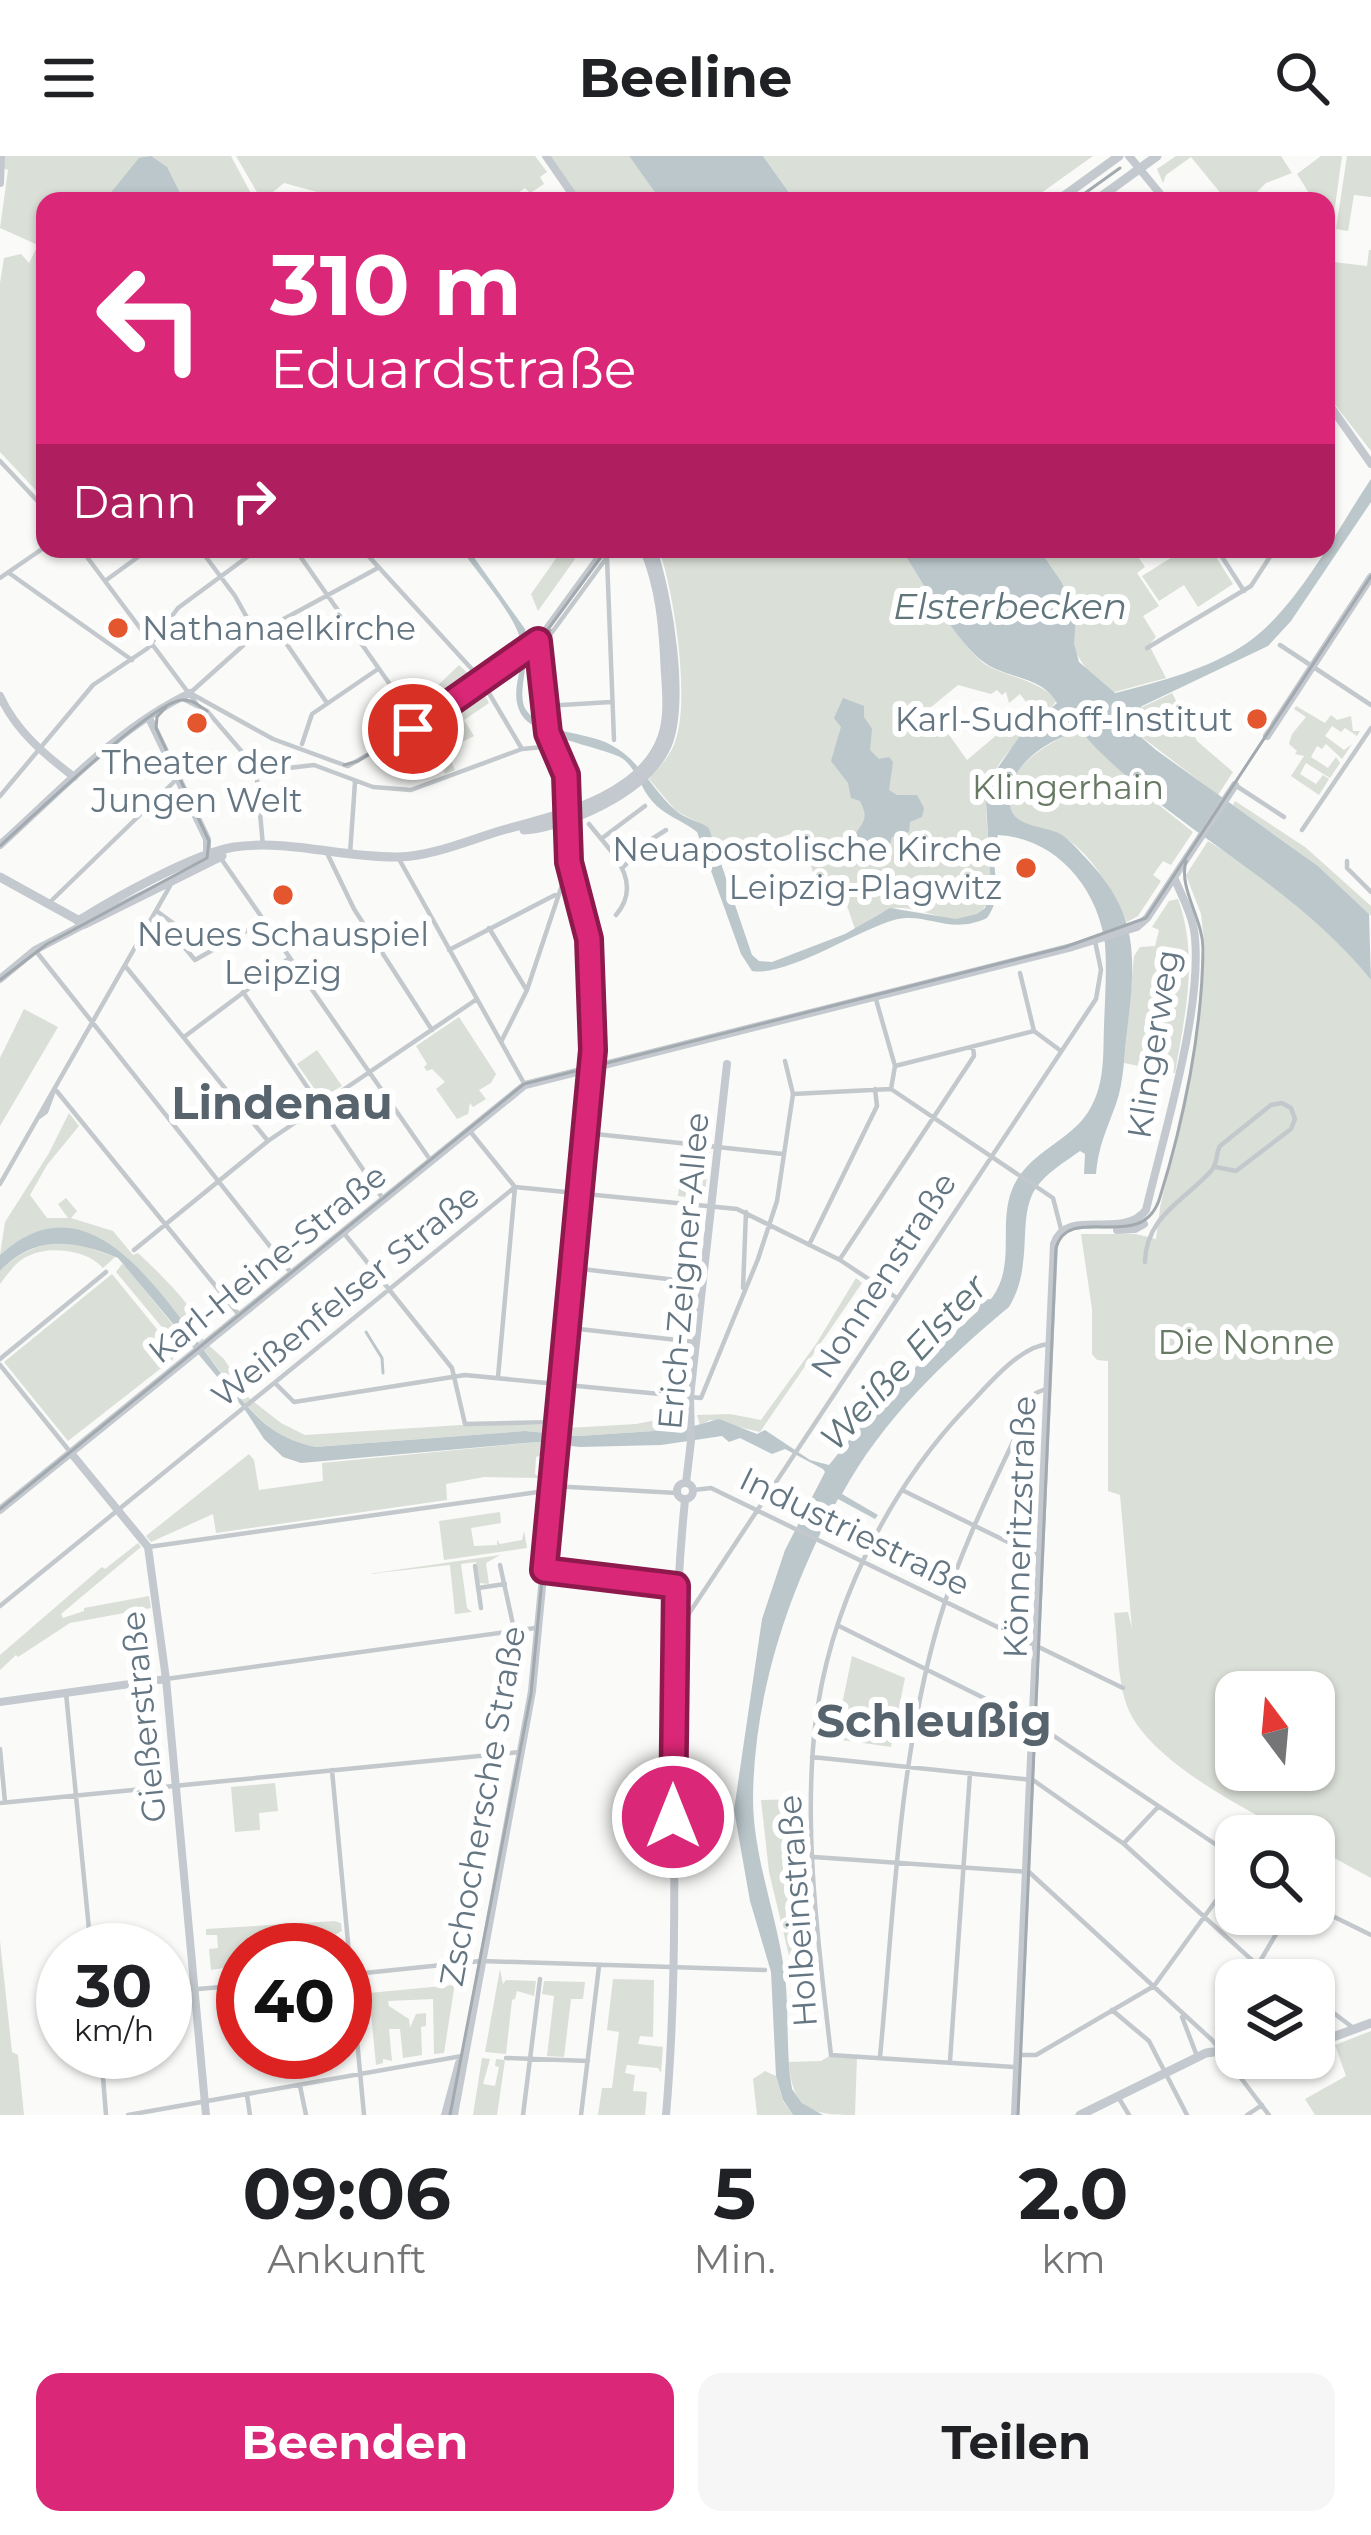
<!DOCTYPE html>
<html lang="de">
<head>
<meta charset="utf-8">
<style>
	:root { --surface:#fff; --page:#f6f6f6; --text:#202124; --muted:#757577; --accent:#db2777 }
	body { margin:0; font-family:Montserrat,sans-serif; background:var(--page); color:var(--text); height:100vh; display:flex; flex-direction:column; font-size:45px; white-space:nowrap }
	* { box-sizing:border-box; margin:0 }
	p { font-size:39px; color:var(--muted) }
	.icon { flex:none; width:66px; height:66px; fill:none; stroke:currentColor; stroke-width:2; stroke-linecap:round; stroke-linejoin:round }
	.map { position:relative; height:1959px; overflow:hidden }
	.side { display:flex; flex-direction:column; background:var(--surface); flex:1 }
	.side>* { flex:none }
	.banner { position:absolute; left:36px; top:36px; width:1299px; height:366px; border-radius:24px; box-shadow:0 3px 9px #0004; background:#db2777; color:#fff; overflow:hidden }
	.needle { width:78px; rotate:344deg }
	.tools { position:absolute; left:1215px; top:1515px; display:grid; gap:24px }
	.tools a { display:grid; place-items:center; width:120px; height:120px; border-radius:24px; background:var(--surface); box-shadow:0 3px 9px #0004; font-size:60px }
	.speed { position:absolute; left:36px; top:1767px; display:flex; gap:24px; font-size:60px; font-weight:700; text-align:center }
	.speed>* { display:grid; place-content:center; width:156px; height:156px; border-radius:50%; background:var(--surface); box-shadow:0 3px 9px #0004; line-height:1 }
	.speed small { font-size:30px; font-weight:400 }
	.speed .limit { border:18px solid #d22; background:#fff; color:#111 }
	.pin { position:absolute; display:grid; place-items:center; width:102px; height:102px; color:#fff; margin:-51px; border:6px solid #fff; border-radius:50%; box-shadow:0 3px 12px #0007 }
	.me { position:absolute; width:132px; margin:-66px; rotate:0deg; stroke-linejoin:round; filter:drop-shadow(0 0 9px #0008) }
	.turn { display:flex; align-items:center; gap:42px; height:252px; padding:0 36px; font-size:54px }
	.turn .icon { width:156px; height:156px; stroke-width:2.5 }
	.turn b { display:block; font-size:84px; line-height:102px }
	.then { display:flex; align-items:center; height:114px; padding:0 36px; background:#0003; gap:24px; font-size:45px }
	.eta { display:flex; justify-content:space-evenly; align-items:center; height:204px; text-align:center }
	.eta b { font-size:72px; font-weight:700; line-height:84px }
	.action { display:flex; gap:24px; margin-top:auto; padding:24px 36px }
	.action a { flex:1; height:138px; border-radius:24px; background:var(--accent); color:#fff; font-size:48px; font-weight:700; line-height:138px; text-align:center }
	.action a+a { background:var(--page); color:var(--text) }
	header { display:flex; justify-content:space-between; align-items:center; height:156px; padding:0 36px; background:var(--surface); font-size:54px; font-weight:700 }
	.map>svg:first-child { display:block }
</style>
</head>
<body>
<header><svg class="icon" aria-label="menu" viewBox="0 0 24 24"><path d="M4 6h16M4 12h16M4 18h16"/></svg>Beeline<svg class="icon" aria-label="search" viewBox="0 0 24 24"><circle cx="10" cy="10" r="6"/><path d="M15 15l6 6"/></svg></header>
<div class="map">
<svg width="1371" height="1959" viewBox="0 0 1371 1959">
	<rect width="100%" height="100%" fill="#fafaf8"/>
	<path fill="#dadfd7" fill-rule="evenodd" d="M0,0H231L255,45H45V344L0,296V127L4,102L21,98L29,107L38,89L0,72L8,14L0,11Z
		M236,0H535L547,16L540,21L544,28L530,37L525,32L506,45H332L328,39L284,27L262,45Z
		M546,0H629L661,45H577Z
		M763,0H1093L1030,45H795Z
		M1176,0H1281L1292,17L1266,27L1248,45H1227L1191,1L1166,19L1163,27L1157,13Z
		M1321,0H1342L1332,72L1326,64V45H1314L1297,18Z
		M1347,0H1371V41L1354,39L1348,75L1336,73Z
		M1369,94H1371V295L1326,237V152L1333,106L1367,110Z
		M659,393H901C920,421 962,495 988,510C1013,523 1036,523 1057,544C1035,577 994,595 987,639C982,667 1002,741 979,757C951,776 917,744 888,754C877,758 865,767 855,773L837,721L817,728L799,675L720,702L709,672L676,655L649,623C660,610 671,600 676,583C690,540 674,437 659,393ZM958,529L991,538L997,534L1002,539L1006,536L1009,547L1020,538L1030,551L967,604L930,552Z
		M1039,393L1134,395L1145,411L1137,417L1159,450L1143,460L1156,481L1149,489L1166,522L1111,537L1090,519L1074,494L1061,425Z
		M1185,393H1211L1233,428L1198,451L1184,429L1159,445L1142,420Z
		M562,394L575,403L538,455L531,438Z
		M459,509L475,524L418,559L403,535L419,524L430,537Z
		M484,537L489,547L464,564L474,580L446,594L455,614L445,618L435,595L424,599L413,579Z
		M1172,537L1197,585L1233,616L1218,639L1134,575L1136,554Z
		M1296,550L1325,567L1331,559L1337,564L1351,560L1353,575H1360L1357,580L1345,572L1341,576L1332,570L1325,580L1344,594L1352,588L1342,603L1326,588L1322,593L1317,590L1311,601L1328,612L1336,601L1340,607L1330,622L1306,607L1300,618L1316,628L1323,619L1329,623L1319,639L1291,620L1304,600L1295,598L1297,595L1289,588L1292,578L1306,561L1294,553Z
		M1079,575L1140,634L1193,676L1171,709L1163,705L1153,719L1161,725L1138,760L1127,766C1112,735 1091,694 1058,678C1045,671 1025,673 1015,660C987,622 1050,583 1079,575Z
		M1235,645L1305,691L1371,750V760L1318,710L1233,649Z
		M1208,685C1270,724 1325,767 1371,824V1722L1314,1691V1680H1294C1244,1651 1149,1606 1127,1550C1117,1522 1118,1486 1114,1457L1128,1456L1132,1473L1120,1339L1108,1335V1205L1097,1204L1092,1198V1153L1081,1078H1136L1156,1083L1160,1052L1193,899L1205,794L1201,758L1186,719ZM1236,1536H1314V1614H1236Z
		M1178,743C1199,801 1185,858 1175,917L1124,907L1134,800L1140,791L1155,790L1159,774L1152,771L1169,745Z
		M24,853L58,871L0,970V902Z
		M459,861L496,918L491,927L479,934L486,943L473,951L470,947L468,958L457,963L436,933L445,926L432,913L427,915L424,911L427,908L416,890Z
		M317,894L342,930L321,942L297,908Z
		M69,957L79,970L47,1009L30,1039L47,1062H68L58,1048L66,1042L77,1055L71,1062L113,1075L133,1099L138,1097C158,1116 205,1159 203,1184L224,1203L249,1242L281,1267L305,1279L461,1269H550L551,1273L636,1268L683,1259V1273L579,1280L525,1275L314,1291C300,1287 285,1282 272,1273C200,1219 114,996 0,1099L5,1066L49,997Z
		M684,993L710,996L704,1043L678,1040Z
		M73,1086L115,1101L103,1112C88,1094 50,1089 28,1100C16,1105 8,1118 0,1128V1115C21,1094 44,1086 73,1086Z
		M122,1108L125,1110L190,1190L181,1194L116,1116Z
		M112,1118L178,1199L68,1285L4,1206Z
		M856,1122L862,1127L760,1276L710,1264L700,1269L697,1259L730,1258L761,1264L816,1188Z
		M537,1286L549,1287L548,1297L536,1301L535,1318L540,1322L484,1321L446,1328L447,1344L216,1377L213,1358L151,1386L146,1380L249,1298L254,1304L259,1334L323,1325L322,1307Z
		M500,1356L501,1367L471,1372L474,1390L497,1389V1384L500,1388L522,1384L524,1375L527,1392L444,1404L439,1365Z
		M138,1387L141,1391L61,1458L63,1462L84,1455V1452L149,1440L151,1452L70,1467L18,1501L16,1499L0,1514V1499L102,1411L105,1413Z
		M500,1399L486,1407L489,1428L479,1427L476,1406L461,1408L467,1452L472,1456L455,1458L450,1409L368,1418Z
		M852,1500L905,1522L891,1591L835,1583Z
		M275,1627L278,1655L259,1657L260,1674L235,1676L231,1631Z
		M804,1643L812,1807L791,1808L769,1716L761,1644Z
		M334,1765L341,1767L342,1775L333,1780L335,1794H243V1809L211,1814L209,1793L218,1792L217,1779H206V1773Z
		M0,1785L12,1896L18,1899L24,1959H0Z
		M500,1813L503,1828L506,1824L536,1825L534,1840L517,1835L515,1843L512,1844L506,1898L485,1896Z
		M456,1820L444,1897L434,1898L433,1843L388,1845L389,1850L409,1863L410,1872L416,1858L426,1857V1870L421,1871L422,1899L403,1902L400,1873H389L392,1905L383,1903V1907L376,1909L369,1837L453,1829Z
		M613,1823L654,1824L653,1881L640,1880L638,1888L663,1891L661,1917L658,1912L627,1909L625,1917L635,1919L633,1935L647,1936L645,1959H598L602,1932H612L619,1876L607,1874Z
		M544,1825L585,1826L583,1843H571L564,1901L547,1900L554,1840L542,1838Z
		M1371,1875V1959H1315L1305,1943L1346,1920L1335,1889Z
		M831,1899L857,1900L855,1959C812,1959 792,1954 789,1906L821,1905Z
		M482,1902L490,1903L483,1928L495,1930L499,1911L495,1910L496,1903L505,1904L497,1959H473Z
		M765,1915L776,1920L783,1945L793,1959H757L753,1923Z"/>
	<path fill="#bbc7cb" d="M151,0L167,11L184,45H104L139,2Z
		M629,0H763L795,45H661Z
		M1371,323V346L1291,465L1268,490L1142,550L1133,560L1134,575L1156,594L1318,710L1369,758L1371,824C1287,720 1168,673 1080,575C1048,583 1004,611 1010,649C1014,673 1045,669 1062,679C1069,684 1077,692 1082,698C1140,757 1136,799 1127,876C1124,899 1124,926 1116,948C1107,973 1098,991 1096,1018H1084L1085,998L1080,995C1065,1006 1047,1016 1036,1032C1016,1061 1035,1108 1009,1151C943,1206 883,1263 842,1338L878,1359L875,1363L838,1343C789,1434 754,1537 753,1642C753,1700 776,1756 784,1813C790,1853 785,1894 792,1933L802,1947L823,1959H793L783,1944L776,1920L771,1816L750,1745L734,1654L762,1463L785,1394L825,1316L823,1313L785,1293L772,1298L740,1282L729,1286L722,1280L661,1289L580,1291L537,1286L301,1307L283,1301L264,1283L245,1254L118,1102C75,1084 35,1078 0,1115V1099C116,994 199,1221 272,1273C285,1282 299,1287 315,1291L525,1275L579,1280L683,1273L719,1263L757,1278L765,1274L810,1304L829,1309L887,1237L978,1155L980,1144L991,1143C1018,1107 996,1067 1014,1029C1031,994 1074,984 1091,951C1105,926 1103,898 1104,870C1105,843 1107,815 1105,788C1098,732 1056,682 998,679C986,707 1007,735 987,762C948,780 927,755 894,764C858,774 786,821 752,815L741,798L697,676C682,664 665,660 652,645C641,633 635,609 620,601C598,590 534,581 521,558C508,534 526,511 521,486C516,459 477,417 461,393H468L525,473C533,500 515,538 526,554C543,579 587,575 611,589C640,604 652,634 676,655C686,663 699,665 709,672L752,799L759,805L772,806L845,778L890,752L956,763L977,758L985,752L991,732L986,645L992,620L1020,580L1057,547C1042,520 1008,523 985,507C957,488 921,423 901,393H1039L1061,425L1076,459L1074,488L1079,506L1115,537C1159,526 1209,513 1247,487C1298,451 1336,375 1371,323Z
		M843,542L864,550V561L872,573L870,594L879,603L889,601L893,606L889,634L897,639H917L924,652L922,661L910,666L909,676L892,681L888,694L882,697C870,698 860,687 856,677C865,664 868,661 860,645L851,642L848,627L831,605L841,571L834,562Z"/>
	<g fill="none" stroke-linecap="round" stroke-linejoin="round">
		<path stroke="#bbc7cb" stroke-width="3" d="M366,1176L382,1202L383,1217"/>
		<path stroke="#c3c8cc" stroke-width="4.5" d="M0,305L45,353
			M81,393L196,547
			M200,393L235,440L256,478
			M295,393L417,567
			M362,393L480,522L522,593
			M1217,393L1244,435
			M607,402L614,584
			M9,417L132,504
			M0,422L45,391
			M105,425L149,393
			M273,468L327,547
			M1280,489L1371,549
			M1147,492L1251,430L1275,393
			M539,493L548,577L565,613L569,651
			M190,537L256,478L376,413
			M190,537L273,583L347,610
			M181,542L207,555L256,612L263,615L314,609L373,631L411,634L522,593L553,590
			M545,550L611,546
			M413,573L420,572L539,494L613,393
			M302,588L312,558L378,513
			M348,610L413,573L533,489L603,393
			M256,612L263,690
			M1235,629L1284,661
			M0,640L93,529L148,492L178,452L258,393
			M562,657L566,634
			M589,668C610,695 645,725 616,759
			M1302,674L1371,572
			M601,683L645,650
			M326,695L354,753L432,874
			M350,698L355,626
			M399,703L525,929
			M222,704L431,1005
			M1347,705V712L1371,736
			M623,711L640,696L641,690L666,674
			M49,747L178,622
			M158,756L177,770L175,780L195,804L262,766
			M150,770L175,780
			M489,772L526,833
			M35,794L292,1118
			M449,794L555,739
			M126,811L268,985
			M1020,817L1034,875
			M243,836L383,1043
			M875,840L895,910L891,933
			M1034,875L1061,895
			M184,881L288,803
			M501,886L527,834L565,720
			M895,910L1034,875
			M55,933L240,1160
			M793,938L891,933L1053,1042L1061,1073
			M39,961L46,956L53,937
			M469,974L515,1031L498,1221
			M586,977L783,998
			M0,1028L170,730
			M343,1076L452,1212L465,1268L557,1266
			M809,1089L877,950L875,933
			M134,1094L268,985L477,843
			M840,1103L974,900L973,891
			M1145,1106C1146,1060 1184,1045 1211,1015C1218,1008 1215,999 1220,990L1271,949L1282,947L1291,952L1295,963L1291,973L1236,1015L1216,1011
			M573,1112L702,1127
			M743,1132L746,1056
			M570,1172L695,1186
			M0,1203L106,1116
			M0,1209L71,1297
			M275,1227L294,1246L465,1219L701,1242L758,1103L777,1045L793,938L785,905
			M552,1330L677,1337
			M694,1334L711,1332L1123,1532
			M902,1334L1032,1398L1041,1399
			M148,1391L552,1334
			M500,1409L514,1473
			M475,1410L481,1452
			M544,1415L676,1429
			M478,1432L505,1428
			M0,1450L515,1031L737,1053L840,1104L897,1142
			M678,1464L686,1462L1096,843L1101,814L1095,785
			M839,1470L1036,1568L1236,1702
			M166,1523L535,1472
			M66,1537L91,1794
			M0,1593L5,1646
			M812,1601L1033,1624L1124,1688L1274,1824
			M332,1614L364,1959
			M0,1647L520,1596
			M1125,1686L1158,1651
			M814,1701L1029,1716L1212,1884L1269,1959
			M1314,1715L1325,1698
			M1314,1751L1371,1779
			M345,1819L481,1805L765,1814
			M1253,1824L1256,1812L1288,1758
			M165,1836L243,1829
			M1314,1842L1352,1871
			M1112,1854L1149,1885L1187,1959
			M1182,1861L1197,1900
			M1217,1872L1236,1847
			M101,1896L106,1959
			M1019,1899H1036L1154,1830L1236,1717
			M880,1901C894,1756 898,1605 939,1465C962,1387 1002,1311 1036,1237L1048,1232
			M506,1902L588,1905
			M950,1905L970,1617
			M1014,1911L831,1899C819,1792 803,1678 815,1571C828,1455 886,1337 965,1253C986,1232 1019,1189 1050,1188
			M300,1930L306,1959
			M247,1939L250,1959
			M1120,1944L1129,1959
			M128,1959L462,1900
			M523,1959L540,1823
			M581,1959L599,1810
			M1247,1959L1262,1949"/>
		<path stroke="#c3c9ce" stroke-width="8" d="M546,0L577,45
			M1129,0L1166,45
			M0,27L1,0
			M1326,244L1371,308
			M0,540C16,575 44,598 74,621
			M149,562L207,683V703
			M1267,580L1371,421
			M562,661L560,696L579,751
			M0,689C59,636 118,571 190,537
			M0,823L35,794L85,768
			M1117,1074L1135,1073L1144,1068
			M71,1297L148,1391L166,1523L206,1959
			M677 1335a8 8 0 1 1 16 0a8 8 0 1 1-16 0Z
			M686,1327L691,1285L690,1241L727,908
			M0,1354L525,929L1072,791L1137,771L1147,762L1235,629
			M0,1546L166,1523
			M445,1959L459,1907
			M454,1959L532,1535L592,910L590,795L580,737L568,702L570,660
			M666,1959C684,1754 664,1549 685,1344
			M1015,1959L1054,1088C1067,1050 1123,1085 1146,1054C1163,980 1205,847 1194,774C1191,755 1181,739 1174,721"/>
		<path stroke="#c3c9ce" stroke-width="9" d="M1057,45L1119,0
			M1095,45L1157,0
			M524,674C570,670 643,637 665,594C687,552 668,437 652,393
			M0,721L85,768L222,700
			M78,765C115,742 193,698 234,691C289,683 343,702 398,701C434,700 469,684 503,674C557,659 641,641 662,581C670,558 666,532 665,509C663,468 660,431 644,393
			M1314,1888L1371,1867
			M1080,1959L1206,1897L1236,1893"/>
		<path stroke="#a2aab0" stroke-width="3" d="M1074,45L1120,12
			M344,609L358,605L535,491L607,393
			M0,690C28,665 153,545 182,544C192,543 199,550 207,555
			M0,824L47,788L207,702L209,685L156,572L157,561L166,551
			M0,1353L524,928L1065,791L1146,762L1371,420
			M450,1959L531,1538L592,904L588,784L561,696L565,619L549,583L539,506L541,490L550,474
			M1018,1959L1056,1092C1069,1045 1143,1100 1160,1041C1184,964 1202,875 1203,794C1204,764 1178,733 1186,705"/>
	</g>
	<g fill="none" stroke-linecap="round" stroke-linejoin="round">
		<g stroke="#8e194d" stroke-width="30">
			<path id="route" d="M413,573L538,485L548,577L566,619L569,706L589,783L593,894L544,1414L676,1430L673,1661"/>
		</g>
		<use href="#route" stroke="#db2777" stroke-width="21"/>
	</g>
	<g fill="#e4572e" stroke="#fff" stroke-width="4.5">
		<circle cx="118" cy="472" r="12"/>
		<circle cx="1257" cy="563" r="12"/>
		<circle cx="197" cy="567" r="12"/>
		<circle cx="1026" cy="712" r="12"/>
		<circle cx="283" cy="739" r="12"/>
	</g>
	<g text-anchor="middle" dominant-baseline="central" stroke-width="12" stroke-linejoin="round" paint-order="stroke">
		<g font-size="33" fill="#657683" stroke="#fff" text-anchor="end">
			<text x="142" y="472" text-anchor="start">Nathanaelkirche</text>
			<text x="1233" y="563">Karl-Sudhoff-Institut</text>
			<text x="197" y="606" text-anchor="middle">Theater der<tspan x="197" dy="38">Jungen Welt</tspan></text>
			<text x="1002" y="693">Neuapostolische Kirche<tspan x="1002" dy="38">Leipzig-Plagwitz</tspan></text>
			<text x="283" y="778" text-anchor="middle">Neues Schauspiel<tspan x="283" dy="38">Leipzig</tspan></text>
		</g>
		<g font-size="33" fill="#687a64" stroke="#fff">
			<text x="1068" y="631">Klingerhain</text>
			<text x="1246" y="1186">Die Nonne</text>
		</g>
		<g font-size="33" fill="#657683" stroke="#fff">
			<text transform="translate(1153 888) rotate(-81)">Klingerweg</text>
			<text transform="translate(267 1107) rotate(-39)">Karl-Heine-Straße</text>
			<text transform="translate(683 1115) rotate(-85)">Erich-Zeigner-Allee</text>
			<text transform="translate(883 1119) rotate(-57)">Nonnenstraße</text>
			<text transform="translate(345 1139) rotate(-39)">Weißenfelser Straße</text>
			<text transform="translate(1019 1371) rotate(-88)">Könneritzstraße</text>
			<text transform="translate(855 1375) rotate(26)">Industriestraße</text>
			<text transform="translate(143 1561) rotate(-96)">Gießerstraße</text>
			<text transform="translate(482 1650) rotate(-80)">Zschochersche Straße</text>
			<text transform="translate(797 1755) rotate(-94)">Holbeinstraße</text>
		</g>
		<g font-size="36" font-style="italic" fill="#60757c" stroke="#fff">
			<text x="1010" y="450">Elsterbecken</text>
			<text transform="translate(903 1206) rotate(-47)">Weiße Elster</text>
		</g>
		<g font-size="45" font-weight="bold" fill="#57646e" stroke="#fff">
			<text x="282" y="946">Lindenau</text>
			<text x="934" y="1564">Schleußig</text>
		</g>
	</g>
</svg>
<div class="tools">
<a><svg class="needle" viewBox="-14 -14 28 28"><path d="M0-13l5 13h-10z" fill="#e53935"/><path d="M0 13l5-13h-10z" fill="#757577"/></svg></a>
<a><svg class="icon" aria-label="search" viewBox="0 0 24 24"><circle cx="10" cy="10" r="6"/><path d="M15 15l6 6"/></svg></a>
<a><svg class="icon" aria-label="layers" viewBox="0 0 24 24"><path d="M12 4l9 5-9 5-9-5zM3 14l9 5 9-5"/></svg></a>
</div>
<div class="speed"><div>30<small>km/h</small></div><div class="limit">40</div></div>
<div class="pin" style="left:413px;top:573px;background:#d93025"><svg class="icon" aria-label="arrive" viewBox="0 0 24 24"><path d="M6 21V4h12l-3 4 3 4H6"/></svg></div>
<svg class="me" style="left:673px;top:1661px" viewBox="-20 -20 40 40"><circle r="17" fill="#db2777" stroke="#fff" stroke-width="3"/><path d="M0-11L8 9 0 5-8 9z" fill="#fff"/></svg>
<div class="banner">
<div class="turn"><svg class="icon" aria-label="left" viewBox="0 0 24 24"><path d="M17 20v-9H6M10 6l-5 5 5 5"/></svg><div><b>310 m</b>Eduardstraße</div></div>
<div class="then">Dann<svg class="icon" aria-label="right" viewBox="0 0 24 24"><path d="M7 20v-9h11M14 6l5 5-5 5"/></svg></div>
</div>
</div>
<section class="side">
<div class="eta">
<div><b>09:06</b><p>Ankunft</p></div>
<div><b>5</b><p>Min.</p></div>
<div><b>2.0</b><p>km</p></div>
</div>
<div class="action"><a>Beenden</a><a>Teilen</a></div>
</section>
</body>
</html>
